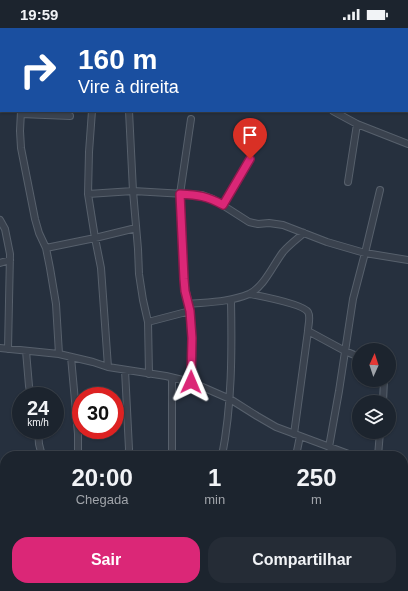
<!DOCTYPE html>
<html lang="pt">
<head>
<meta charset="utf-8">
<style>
	:root { --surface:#1c242e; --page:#252c36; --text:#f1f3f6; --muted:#a0a4aa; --line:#3a414a; --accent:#db2777 }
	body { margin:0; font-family:Arial,sans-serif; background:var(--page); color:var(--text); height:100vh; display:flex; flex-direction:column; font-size:15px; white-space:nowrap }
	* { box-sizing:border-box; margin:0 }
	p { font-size:13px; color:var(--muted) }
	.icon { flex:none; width:22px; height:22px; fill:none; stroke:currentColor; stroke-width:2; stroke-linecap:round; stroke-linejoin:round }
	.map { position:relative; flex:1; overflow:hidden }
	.details { position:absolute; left:0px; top:423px; width:408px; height:140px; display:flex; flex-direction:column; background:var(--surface); border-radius:16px 16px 0 0; box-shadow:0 1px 3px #0004,0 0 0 1px var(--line) }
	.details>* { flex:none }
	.hud { position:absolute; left:0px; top:0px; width:408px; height:84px; box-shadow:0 1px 3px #0004,0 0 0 1px var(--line); background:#1a4fa0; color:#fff; overflow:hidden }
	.needle { width:26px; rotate:3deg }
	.controls { position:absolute; left:352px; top:315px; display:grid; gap:8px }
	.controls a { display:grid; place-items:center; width:44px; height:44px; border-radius:50%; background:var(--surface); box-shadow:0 1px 3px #0004,0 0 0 1px var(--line); font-size:20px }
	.speed { position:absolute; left:12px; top:359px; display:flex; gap:8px; font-size:20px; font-weight:700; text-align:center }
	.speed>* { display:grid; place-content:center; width:52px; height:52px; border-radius:50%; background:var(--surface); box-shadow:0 1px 3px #0004,0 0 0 1px var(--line); line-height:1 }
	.speed small { font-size:10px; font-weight:400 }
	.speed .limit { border:6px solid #d22; background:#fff; color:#111 }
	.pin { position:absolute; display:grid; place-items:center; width:34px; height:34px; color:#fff; margin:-41px -17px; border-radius:50% 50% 50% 0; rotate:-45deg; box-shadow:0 0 4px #0007 }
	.pin .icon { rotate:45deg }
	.me { position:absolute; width:44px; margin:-22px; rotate:1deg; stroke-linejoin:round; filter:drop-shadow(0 0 3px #0008) }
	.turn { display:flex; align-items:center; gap:14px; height:84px; padding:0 12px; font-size:18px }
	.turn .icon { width:52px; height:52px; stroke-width:2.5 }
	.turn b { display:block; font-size:28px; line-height:34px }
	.eta { display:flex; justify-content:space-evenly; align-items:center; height:68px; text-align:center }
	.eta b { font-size:24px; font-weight:700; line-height:28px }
	.action { display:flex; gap:8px; margin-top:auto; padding:8px 12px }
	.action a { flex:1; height:46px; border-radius:16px; background:var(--accent); color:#fff; font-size:16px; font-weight:700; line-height:46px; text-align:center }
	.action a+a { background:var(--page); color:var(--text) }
	.status { display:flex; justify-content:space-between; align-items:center; height:28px; padding:0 20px; background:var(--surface); direction:ltr }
	.status svg { height:11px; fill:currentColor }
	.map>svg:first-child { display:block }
</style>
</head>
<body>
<div class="status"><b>19:59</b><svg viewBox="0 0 49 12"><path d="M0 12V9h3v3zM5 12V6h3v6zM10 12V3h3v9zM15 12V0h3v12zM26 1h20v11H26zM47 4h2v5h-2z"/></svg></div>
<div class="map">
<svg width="408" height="563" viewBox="0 0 408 563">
	<rect width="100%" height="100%" fill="#26303e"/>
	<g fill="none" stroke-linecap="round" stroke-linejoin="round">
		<g stroke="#57606c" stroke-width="8">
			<path id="street" d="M11,0V1
				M55,0V1
				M193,0L195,1
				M139,1V0
				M398,1L399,0
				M0,48H1
				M407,67H408
				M21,83L20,103L21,120L35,191L39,205L46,220L50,240L56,276L59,326
				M92,83L89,124L88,166L95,210L101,240L108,339
				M129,83L133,163L138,221L139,246L143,272L148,294L149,346
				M333,83L357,96L408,116
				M21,86L70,88
				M191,91L180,166L184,251C185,263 189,273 190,285C192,308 191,331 191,354
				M348,154L357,96
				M88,166L133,163L202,167L213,171L249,194L258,196L269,195L283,197L327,214L365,225L408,232
				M223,177L250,131
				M0,192L5,201L10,226L8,321
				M46,220L95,210L136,200
				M0,235L10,232
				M250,266C260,268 303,276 308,284C311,289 308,297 308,303L294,406
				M188,276C209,274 230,274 249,266C264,259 273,237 283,224C289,217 297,211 304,205
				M148,294L190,283
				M308,303L345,323L359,329
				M0,320L59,326L93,334L108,339L166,348L191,354L230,371L257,388L276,399L354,428
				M26,323L29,358L31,368
				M71,329L78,406V428
				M125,342L129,421L128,428
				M172,350V428
				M383,374L384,352
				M38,402L39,416L42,428
				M329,419L339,363L353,271L365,225L380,162
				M222,428C232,377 232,324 231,272
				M296,428L300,408
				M378,428L380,404
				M403,448L408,449
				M0,454L5,456
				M403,506L408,507
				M34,558L35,563
				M146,558L147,563
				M264,563H270
				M368,563L369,558
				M405,563L408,526"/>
		</g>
		<use href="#street" stroke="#3a424e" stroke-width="6"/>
	</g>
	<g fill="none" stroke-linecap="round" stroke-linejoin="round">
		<g stroke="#8e194d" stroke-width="10">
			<path id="route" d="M191,354L192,310L190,283L185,263L184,251L180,166C198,167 207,168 223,177L250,131"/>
		</g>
		<use href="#route" stroke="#db2777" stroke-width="7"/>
	</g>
</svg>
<div class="controls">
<a><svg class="needle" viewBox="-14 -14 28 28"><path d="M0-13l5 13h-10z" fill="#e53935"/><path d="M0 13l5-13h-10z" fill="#a0a4aa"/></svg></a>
<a><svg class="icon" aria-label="layers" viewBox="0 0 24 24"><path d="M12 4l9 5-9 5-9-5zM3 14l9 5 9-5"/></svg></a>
</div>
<div class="speed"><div>24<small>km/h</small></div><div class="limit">30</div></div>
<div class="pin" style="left:250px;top:131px;background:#d93025"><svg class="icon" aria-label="arrive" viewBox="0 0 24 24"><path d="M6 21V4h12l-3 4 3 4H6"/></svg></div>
<svg class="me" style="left:191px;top:354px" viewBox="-20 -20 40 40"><path d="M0-17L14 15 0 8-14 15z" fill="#db2777" stroke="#fff" stroke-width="4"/></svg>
<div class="hud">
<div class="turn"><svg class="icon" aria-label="right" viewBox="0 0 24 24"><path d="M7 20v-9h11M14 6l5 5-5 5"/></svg><div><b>160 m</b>Vire à direita</div></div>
</div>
<section class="details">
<div class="eta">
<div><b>20:00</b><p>Chegada</p></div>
<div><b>1</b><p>min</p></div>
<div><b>250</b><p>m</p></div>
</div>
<div class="action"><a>Sair</a><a>Compartilhar</a></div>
</section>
</div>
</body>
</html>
